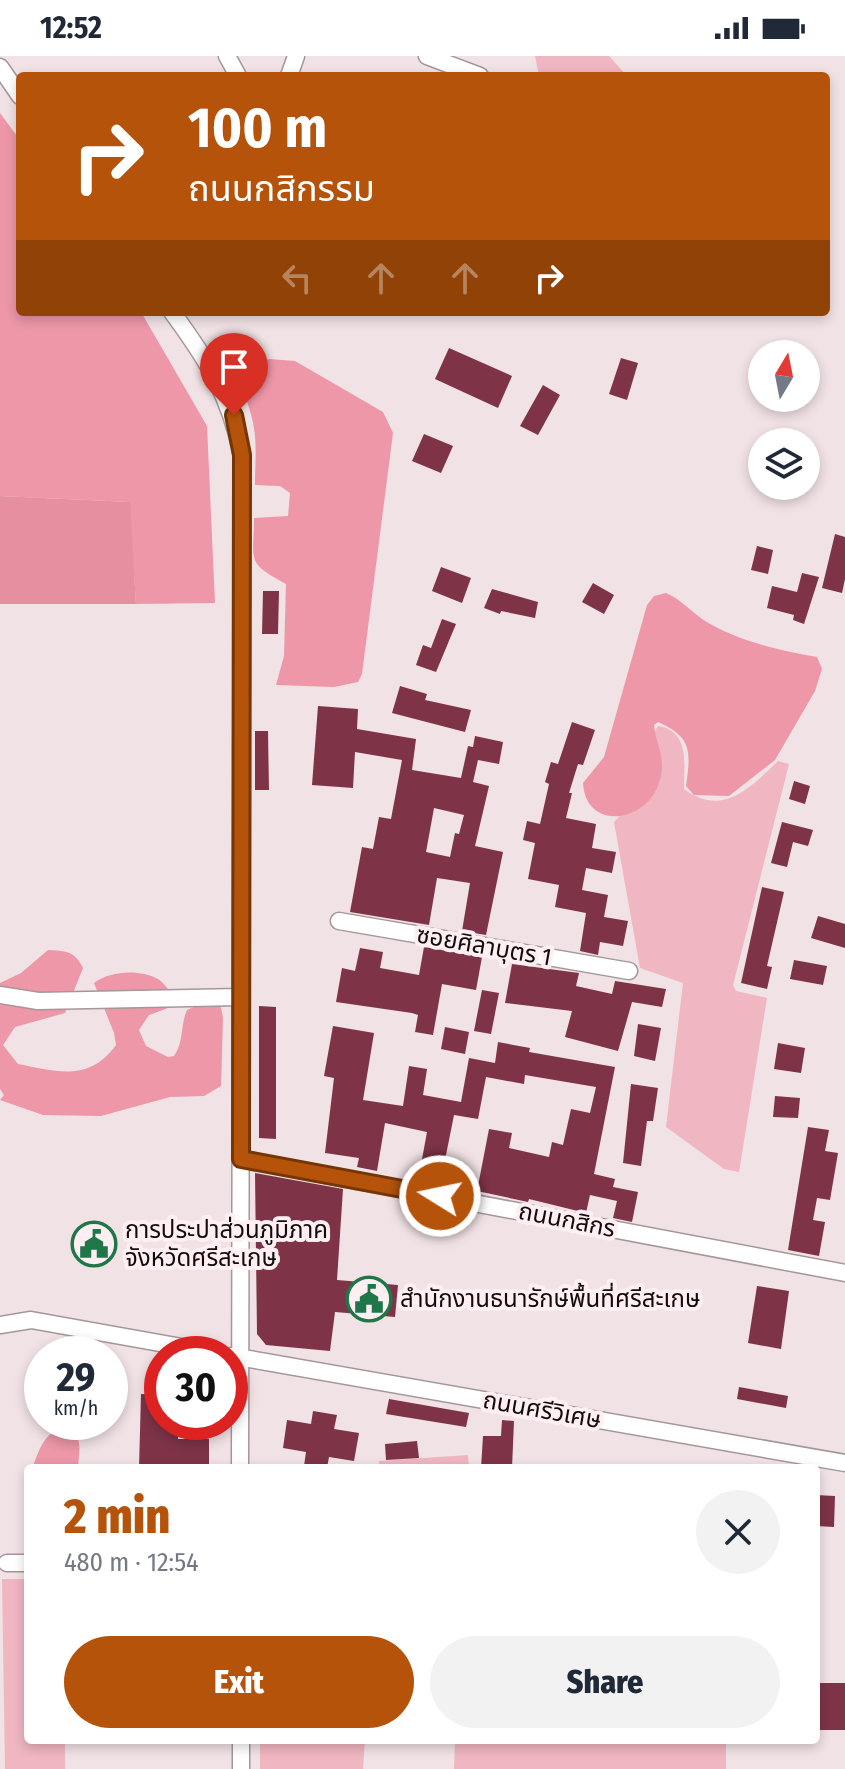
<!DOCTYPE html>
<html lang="en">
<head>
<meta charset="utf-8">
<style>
	:root { --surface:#fff; --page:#f2f2f3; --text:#1f2937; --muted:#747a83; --accent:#b45309 }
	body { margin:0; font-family:"Fira Sans Condensed","Noto Sans Thai",sans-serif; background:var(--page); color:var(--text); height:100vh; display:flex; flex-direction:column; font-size:30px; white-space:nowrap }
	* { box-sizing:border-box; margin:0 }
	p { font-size:26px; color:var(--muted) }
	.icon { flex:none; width:44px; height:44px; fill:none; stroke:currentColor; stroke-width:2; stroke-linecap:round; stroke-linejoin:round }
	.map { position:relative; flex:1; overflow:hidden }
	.side { position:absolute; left:24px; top:1408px; width:796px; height:280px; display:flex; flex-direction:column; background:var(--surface); border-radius:8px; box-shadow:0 4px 12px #0003 }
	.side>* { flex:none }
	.top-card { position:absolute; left:16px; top:16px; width:814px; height:244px; border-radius:8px; box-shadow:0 4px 12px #0003; background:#b45309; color:#fff; overflow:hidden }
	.needle { width:52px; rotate:10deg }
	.buttons { position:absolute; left:748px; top:284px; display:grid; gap:16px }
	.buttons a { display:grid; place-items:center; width:72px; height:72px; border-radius:50%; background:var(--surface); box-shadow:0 4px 12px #0003; font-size:40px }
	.speed { position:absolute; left:24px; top:1280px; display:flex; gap:16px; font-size:40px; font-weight:700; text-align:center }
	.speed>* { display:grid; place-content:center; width:104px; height:104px; border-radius:50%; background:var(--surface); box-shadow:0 4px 12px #0003; line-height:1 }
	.speed small { font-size:20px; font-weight:400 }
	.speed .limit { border:12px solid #d22; background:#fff; color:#111 }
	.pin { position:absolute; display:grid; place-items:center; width:68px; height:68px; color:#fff; margin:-82px -34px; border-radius:50% 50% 50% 0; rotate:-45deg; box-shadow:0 0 8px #0007 }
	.pin .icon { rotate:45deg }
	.me { position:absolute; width:88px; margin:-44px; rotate:280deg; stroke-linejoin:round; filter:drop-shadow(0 0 6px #0008) }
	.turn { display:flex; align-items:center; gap:28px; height:168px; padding:0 40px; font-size:36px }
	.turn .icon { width:104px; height:104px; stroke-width:2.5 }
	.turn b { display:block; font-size:56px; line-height:68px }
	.lanes { display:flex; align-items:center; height:76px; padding:0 40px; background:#0003; justify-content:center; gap:40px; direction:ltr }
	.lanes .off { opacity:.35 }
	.round { display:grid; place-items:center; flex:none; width:84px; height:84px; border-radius:42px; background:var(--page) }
	.summary { display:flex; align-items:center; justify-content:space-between; height:136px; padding:0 40px }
	h1 { font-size:48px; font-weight:800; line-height:60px; color:var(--accent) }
	.cta { display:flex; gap:16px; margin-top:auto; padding:16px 40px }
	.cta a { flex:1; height:92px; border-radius:48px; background:var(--accent); color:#fff; font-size:32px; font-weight:800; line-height:92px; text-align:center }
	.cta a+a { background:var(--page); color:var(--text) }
	.status { display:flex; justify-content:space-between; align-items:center; height:56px; padding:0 40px; background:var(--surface); direction:ltr }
	.status svg { height:22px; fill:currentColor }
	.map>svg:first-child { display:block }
</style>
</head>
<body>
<div class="status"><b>12:52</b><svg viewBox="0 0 49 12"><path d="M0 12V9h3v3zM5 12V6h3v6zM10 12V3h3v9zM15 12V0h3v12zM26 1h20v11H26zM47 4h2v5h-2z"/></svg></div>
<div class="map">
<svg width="845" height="1713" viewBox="0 0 845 1713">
	<rect width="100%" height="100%" fill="#f1e2e5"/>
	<path fill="#f0b6c1" d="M535,0H609L627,20H539Z
		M658,670C690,675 684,708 684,733C722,762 751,731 778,705L789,708L733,929L736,935L767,942L739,1116L724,1113L666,1071L683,927L640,912L614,766L652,726V679Z
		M468,1399L469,1412H379V1405Z
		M2,1523H28V1684H65V1713H5Z
		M260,1684H365L363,1713H260Z
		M455,1684H726V1713H454Z"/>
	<path fill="#ed97a9" d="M0,57L20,84V256H141L207,370L215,547L136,548L129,446L0,440Z
		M269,303L295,305L383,356L393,377L362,618L358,626L334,631L276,629L284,600L286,528C245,505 254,507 254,462L288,460L290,437L280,430L255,429C255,411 257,390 254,372C248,335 230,332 269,303Z
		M666,537C680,543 690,554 702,563C737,585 777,594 817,601L822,613L815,635L775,704L729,740L694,739L686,730C691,695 692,681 658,666L654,669C655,683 663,698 662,712C659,766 586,780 583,727L604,701L647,549L654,540Z
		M48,894C66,895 75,895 83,912L65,957L15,971L3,989L18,1008C58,1016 89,1026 116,989L114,977L94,927C110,915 139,913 158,923C166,928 173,941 179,948L149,959L139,974L146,990L168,1001L174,1000C184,986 180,970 187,954L208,945L220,946L223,962L221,1030L204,1040L170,1041L101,1060L43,1059L0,1044L4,1039L0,1033V927L21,917Z
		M67,1372C84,1381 79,1394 78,1412H32C40,1393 44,1374 67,1372Z"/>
	<path fill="#e58fa1" d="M0,440L130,446L136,548H0Z"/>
	<path fill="#7e3347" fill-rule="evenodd" d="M236,283L252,291L240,314L224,306Z
		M449,292L512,320L498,352L435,323Z
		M621,302L638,307L627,344L609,338Z
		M543,329L560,339L538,379L520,370Z
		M424,378L453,390L441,417L412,405Z
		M835,478L845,481V523L842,537L822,532Z
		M757,490L773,494L768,518L751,514Z
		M441,511L471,522L462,547L432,535Z
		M802,517L819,521L804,568L793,564L794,559L767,552L772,530L797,536Z
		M593,527L614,539L604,558L582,546Z
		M492,533L538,546L535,562L501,555L500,558L484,552Z
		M263,535H279L278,578H262Z
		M442,563L456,568L436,616L416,609L423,589L431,592Z
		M400,630L427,638L425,644L471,654L465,676L392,657Z
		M318,650L358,653L357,673L416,683L412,714L461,722L468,690L473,691L475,680L503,686L499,708L478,704L473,726L489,730L475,790L503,796L486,879L462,875L470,827L437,822L429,869L350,856L362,791L373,793L379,761L391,763L402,704L355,696L353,732L312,729ZM434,752L464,759L459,778L455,777L450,801L426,796Z
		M572,666L595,674L583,709L578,708L569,737H572L566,762L596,768L592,792L616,796L612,817L586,812L582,834L608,839L604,861L628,865L623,890L600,886L598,899L580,895L586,857L555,851L559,829L528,823L535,787L523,784L527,765L540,768L549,728L545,726L551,706L558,708Z
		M255,675H268L269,734H255Z
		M794,725L810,730L805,748L789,743Z
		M782,766L813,774L808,790L793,786L787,811L771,807Z
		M762,831L784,836L767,910L772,911L767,933L741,927Z
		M818,860L845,868V892L811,882Z
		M424,891L482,901L476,934L442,928L433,979L415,976L418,959L412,957L336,946L342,912L355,915L360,892L383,896L380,912L419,919Z
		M794,904L827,910L823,929L790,923Z
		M512,908L579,917L576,930L612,938L615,925L666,933L662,951L632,946L618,995L565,981L572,955L505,947Z
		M482,934L499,937L491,978L474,975Z
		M259,950L276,951V1083L259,1082Z
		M638,968L661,972L655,1005L634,1000Z
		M333,970L374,977L363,1044L403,1050L409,1010L427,1013L423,1039L461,1046L469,1002L495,1007L498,986L530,992L529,996L615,1011L594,1118L615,1123L613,1131L638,1136L632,1166L613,1162L617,1145L590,1139L586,1157L529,1143L528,1146L477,1135L489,1073L512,1077L509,1092L549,1101L552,1086L563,1089L571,1053L590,1057L596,1031L525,1019L524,1028L486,1021L478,1063L454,1059L440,1129L418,1125L427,1076L385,1067L377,1115L357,1111L359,1102L325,1097L334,1022L324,1020Z
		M445,971L469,976L465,998L441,993Z
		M778,987L805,992L801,1017L774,1013Z
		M631,1028L658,1032L653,1065H647L641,1110L623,1107Z
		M775,1040L800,1042L798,1062L773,1061Z
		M808,1071L829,1074L825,1095L838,1097L830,1144L817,1142L813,1164L825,1166L819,1200L788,1194Z
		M255,1117L343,1133L337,1224L398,1229L395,1261L335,1256L330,1295L266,1289L257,1278Z
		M757,1230L789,1235L781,1293L748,1287Z
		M739,1331L788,1340L786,1352L737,1343Z
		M141,1338L162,1339V1366H179L178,1383H209V1412H139Z
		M389,1343L469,1357L466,1371L386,1358Z
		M313,1355L337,1359L334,1373L359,1377L354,1405L329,1401L327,1412H318L304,1410L306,1396L283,1392L287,1364L311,1368Z
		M502,1364L514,1365L512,1412H481L483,1380H501Z
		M417,1385L419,1402L386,1404L385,1388Z
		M816,1439L835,1440L834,1471L816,1470Z
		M816,1627H845V1674H816Z"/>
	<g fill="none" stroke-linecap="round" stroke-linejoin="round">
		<g stroke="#a59699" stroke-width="19">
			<path id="minor" d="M227,0L238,20
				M427,0L480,20
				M0,11L20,40
				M289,20L296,0
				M172,256C208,305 229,338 242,399L240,1412
				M339,865L629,915
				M0,939L38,945L240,941
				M241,1103L845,1217
				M0,1269L31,1264L221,1298
				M232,1300L845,1407
				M7,1507H28
				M241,1713V1684"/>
		</g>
		<use href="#minor" stroke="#fff" stroke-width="16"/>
	</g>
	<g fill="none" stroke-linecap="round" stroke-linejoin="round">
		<g stroke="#753606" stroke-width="20">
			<path id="route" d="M234,359L242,399L241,1103L440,1140"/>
		</g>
		<use href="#route" stroke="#b45309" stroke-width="14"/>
	</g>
	<defs>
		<g id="civic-ring" transform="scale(2.3)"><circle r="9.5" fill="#ffeff2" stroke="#1f7649" stroke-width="1.5"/><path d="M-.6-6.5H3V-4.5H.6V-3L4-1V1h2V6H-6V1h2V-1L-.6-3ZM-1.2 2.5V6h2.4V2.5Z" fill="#1f7649"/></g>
	</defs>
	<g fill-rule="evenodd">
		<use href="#civic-ring" x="94" y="1188"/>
		<use href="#civic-ring" x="369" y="1243"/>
	</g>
	<g text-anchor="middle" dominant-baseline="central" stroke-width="8" stroke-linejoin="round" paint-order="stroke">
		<g font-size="24" fill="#110d0d" stroke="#ffeff2">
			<text transform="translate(484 890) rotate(10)">ซอยศิลาบุตร 1</text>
			<text transform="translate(567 1164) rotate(11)">ถนนกสิกร</text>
			<text transform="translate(542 1354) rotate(10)">ถนนศรีวิเศษ</text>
		</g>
		<g font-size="24" fill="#110d0d" stroke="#ffeff2" text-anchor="start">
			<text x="125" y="1174">การประปาส่วนภูมิภาค<tspan x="125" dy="28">จังหวัดศรีสะเกษ</tspan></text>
			<text x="400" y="1243">สำนักงานธนารักษ์พื้นที่ศรีสะเกษ</text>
		</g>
	</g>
</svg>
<div class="buttons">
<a><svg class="needle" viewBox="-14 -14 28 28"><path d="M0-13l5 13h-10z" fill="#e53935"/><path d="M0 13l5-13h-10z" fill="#747a83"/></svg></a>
<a><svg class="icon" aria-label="layers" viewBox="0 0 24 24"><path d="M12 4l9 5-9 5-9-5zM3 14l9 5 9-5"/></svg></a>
</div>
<div class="speed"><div>29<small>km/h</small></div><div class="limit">30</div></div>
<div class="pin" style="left:234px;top:359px;background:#d93025"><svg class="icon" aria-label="arrive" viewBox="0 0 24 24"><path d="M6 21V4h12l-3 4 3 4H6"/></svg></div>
<svg class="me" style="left:440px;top:1140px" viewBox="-20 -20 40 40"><circle r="17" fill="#b45309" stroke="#fff" stroke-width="3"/><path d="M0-11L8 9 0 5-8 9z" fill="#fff"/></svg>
<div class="top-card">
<div class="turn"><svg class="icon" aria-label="right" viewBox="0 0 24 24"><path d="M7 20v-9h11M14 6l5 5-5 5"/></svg><div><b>100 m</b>ถนนกสิกรรม</div></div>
<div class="lanes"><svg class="icon off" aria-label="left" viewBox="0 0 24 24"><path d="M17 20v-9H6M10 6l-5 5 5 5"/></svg><svg class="icon off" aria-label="ahead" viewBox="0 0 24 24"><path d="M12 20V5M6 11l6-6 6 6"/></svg><svg class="icon off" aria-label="ahead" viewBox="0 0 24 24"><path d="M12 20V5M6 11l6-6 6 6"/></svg><svg class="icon" aria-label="right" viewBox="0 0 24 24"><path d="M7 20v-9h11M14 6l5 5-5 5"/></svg></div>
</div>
<section class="side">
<div class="summary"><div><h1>2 min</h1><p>480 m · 12:54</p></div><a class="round"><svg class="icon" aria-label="close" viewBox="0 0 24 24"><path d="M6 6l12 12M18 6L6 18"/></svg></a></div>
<div class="cta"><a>Exit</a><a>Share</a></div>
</section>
</div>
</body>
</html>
